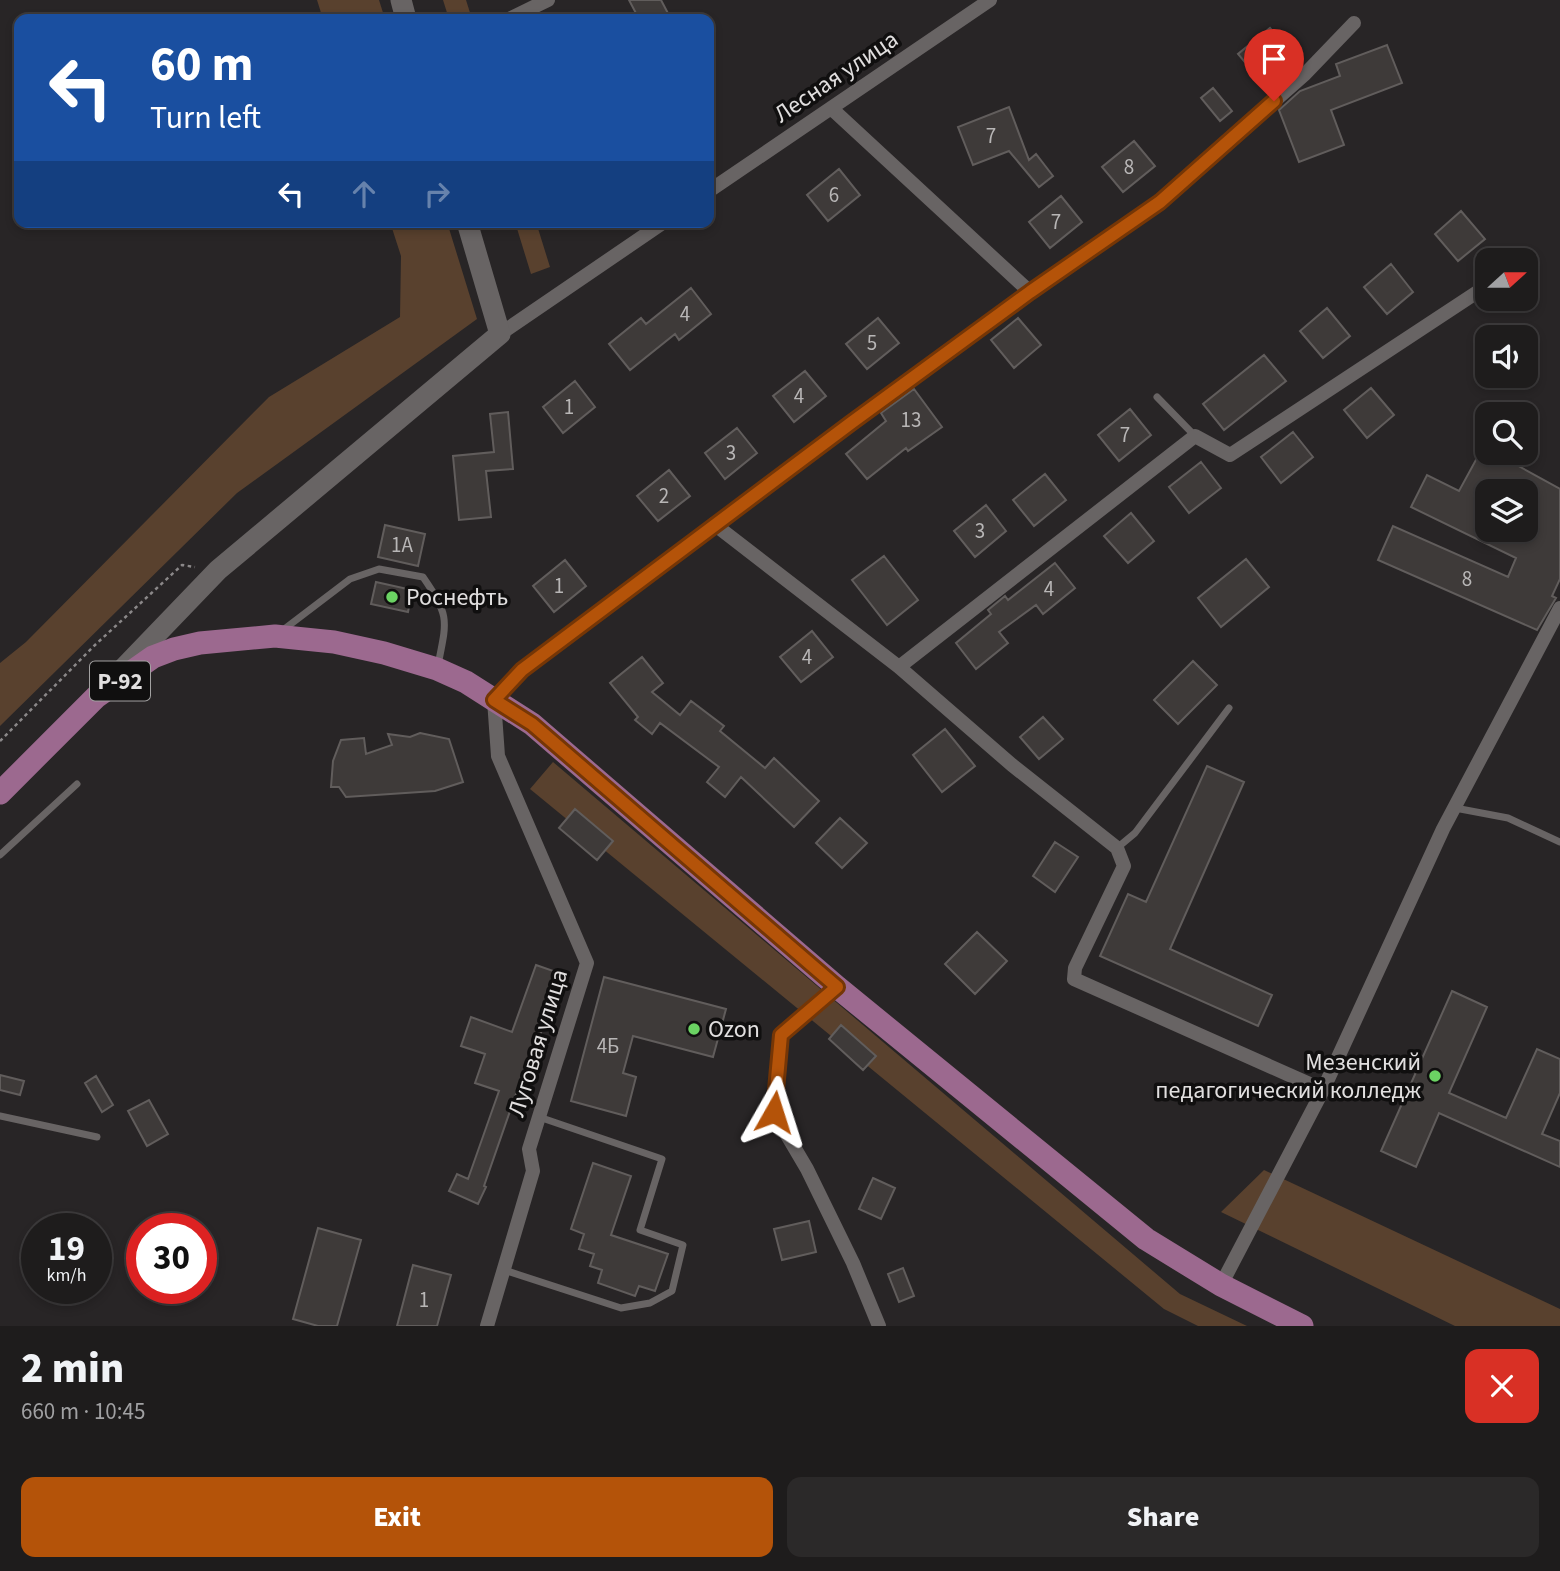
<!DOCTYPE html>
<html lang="en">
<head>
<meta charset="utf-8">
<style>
	:root { --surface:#1e1c1c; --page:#2b2929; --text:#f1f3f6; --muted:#a1a1a3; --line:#3c3a3b; --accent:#b45309 }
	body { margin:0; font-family:"Source Sans 3",sans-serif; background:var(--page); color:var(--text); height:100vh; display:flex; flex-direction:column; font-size:26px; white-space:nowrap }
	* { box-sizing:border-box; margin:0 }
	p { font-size:23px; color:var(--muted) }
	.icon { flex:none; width:38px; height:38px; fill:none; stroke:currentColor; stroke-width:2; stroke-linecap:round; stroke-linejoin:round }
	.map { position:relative; height:1326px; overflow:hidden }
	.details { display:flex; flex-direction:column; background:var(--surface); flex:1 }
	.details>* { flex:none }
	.top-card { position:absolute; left:14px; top:14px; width:700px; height:214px; border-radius:14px; box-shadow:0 4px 10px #0003,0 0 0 2px var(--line); background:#1a4fa0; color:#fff; overflow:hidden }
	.needle { width:46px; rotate:69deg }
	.tools { position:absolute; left:1475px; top:248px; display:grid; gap:14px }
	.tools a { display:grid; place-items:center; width:63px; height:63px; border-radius:14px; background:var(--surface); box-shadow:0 4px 10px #0003,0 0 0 2px var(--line); font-size:35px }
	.speed { position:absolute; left:21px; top:1213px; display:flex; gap:14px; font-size:35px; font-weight:700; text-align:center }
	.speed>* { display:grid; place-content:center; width:91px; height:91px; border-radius:50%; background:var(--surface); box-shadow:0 4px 10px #0003,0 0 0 2px var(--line); line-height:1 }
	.speed small { font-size:18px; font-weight:400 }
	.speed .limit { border:10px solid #d22; background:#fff; color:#111 }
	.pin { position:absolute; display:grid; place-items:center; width:60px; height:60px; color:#fff; margin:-72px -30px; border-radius:50% 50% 50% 0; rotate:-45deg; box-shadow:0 0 7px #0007 }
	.pin .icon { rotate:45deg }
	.me { position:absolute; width:77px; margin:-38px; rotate:6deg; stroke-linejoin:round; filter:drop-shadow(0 0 5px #0008) }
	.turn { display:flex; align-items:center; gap:24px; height:147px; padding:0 21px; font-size:32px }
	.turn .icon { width:91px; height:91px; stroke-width:2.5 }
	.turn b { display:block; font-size:49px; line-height:60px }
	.lanes { display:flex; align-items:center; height:66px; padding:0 21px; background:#0003; justify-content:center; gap:35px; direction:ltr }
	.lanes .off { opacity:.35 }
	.round { display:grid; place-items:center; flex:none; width:74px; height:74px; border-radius:14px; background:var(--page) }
	.overview { display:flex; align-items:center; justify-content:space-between; height:119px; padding:0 21px }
	h1 { font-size:42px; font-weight:800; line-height:52px }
	.primary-button { display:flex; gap:14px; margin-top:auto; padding:14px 21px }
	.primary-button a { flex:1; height:80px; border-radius:14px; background:var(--accent); color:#fff; font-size:28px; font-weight:800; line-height:80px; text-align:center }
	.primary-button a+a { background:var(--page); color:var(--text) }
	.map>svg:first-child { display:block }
</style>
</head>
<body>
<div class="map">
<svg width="1560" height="1326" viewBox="0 0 1560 1326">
	<rect width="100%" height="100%" fill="#282526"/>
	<path fill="#59412e" d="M317,0H379L385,19H323Z
		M443,0H466L472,19H449Z
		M390,222H447L477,319L237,493L0,726V663L26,642L269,397L400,317L401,256Z
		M515,222H536L550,267L531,274Z
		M553,762L1180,1294L1247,1326H1198L1164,1309L530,789Z
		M1264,1170L1560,1309V1326H1455L1221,1212Z"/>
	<path fill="#3e3a39" stroke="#615d5c" stroke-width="2" fill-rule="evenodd" d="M629,0H661L671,19H639Z
		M1270,28L1291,53L1259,79L1238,54Z
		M1387,45L1402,83L1331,110L1344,145L1299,162L1279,110L1300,91L1340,76L1336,64Z
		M1213,88L1232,111L1220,121L1201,98Z
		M1009,107L1029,160L1036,154L1053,176L1039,187L1009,151L973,165L958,127Z
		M1134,141L1155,166L1123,192L1102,167Z
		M839,169L860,195L828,221L807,195Z
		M1061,196L1082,222L1050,248L1029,222Z
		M1461,211L1485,239L1458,261L1435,234Z
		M1391,264L1413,292L1387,314L1364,287Z
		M691,288L711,314L679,340L675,334L630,370L609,344L641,318L646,324Z
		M1327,308L1350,336L1323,358L1300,331Z
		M878,318L899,343L867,369L846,344Z
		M1018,318L1041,345L1014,368L991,340Z
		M1264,355L1286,381L1224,430L1203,404Z
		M805,371L826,396L794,422L773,396Z
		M575,381L595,407L563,433L543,407Z
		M1371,388L1394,415L1367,438L1344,410Z
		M914,389L942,427L908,451L906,448L867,479L846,454L886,421L881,413Z
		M1130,409L1151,435L1119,461L1098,435Z
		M508,412L513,469L486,471L491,517L459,520L453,456L494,452L490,414Z
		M737,428L757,453L725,479L705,453Z
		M1293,432L1313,457L1281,483L1261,457Z
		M1483,447L1488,449V453H1495L1560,489V579L1552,596L1556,598L1537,630L1378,560L1393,526L1508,577L1516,558L1411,507L1427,475L1459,491ZM1488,481L1508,492H1526V530H1488Z
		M1201,462L1221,488L1189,513L1169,487Z
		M669,470L690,496L658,521L637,496Z
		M1045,474L1066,500L1034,526L1013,500Z
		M986,505L1006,531L975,557L954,531Z
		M1131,513L1154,541L1128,563L1104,536Z
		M385,525L425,534L418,566L378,557Z
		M884,556L918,600L887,625L852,580Z
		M1246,559L1269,587L1221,627L1198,598Z
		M565,560L586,586L554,612L533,586Z
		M1055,563L1075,588L1043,614L1036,605L999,632L1008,643L976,669L956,643L991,614L988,610L1005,596L1008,600Z
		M376,582L412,590L408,612L371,604Z
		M812,631L833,657L801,682L780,657Z
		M642,657L663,683L652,692L680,715L691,701L724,726L720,731L765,768L774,758L819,801L794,827L741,777L725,797L707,782L719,767L660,723L652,734L635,720L638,717L610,683Z
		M1193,661L1217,685L1178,724L1154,700Z
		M1043,717L1063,739L1039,759L1020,737Z
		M945,729L975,766L942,792L913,755Z
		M420,733L449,739L463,782L435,791L346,797L339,787H331L333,761L341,740L364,738L366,754L392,745L388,734L410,737Z
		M1207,766L1244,782L1170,949L1272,995L1258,1026L1100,956L1128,894L1146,902Z
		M575,809L613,841L597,860L559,828Z
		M840,818L867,843L842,868L816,843Z
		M1055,842L1078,857L1055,892L1033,876Z
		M977,932L1007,961L975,994L945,964Z
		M536,965L562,974L528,1069L525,1068L484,1186L486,1187L478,1204L449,1191L457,1174L468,1179L499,1091L475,1083L485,1054L461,1046L471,1017L512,1032Z
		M604,977L726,1009L713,1057L633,1036L623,1073L636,1077L626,1116L571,1101Z
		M1452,991L1487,1007L1449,1093L1506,1118L1537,1049L1560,1059V1093L1542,1134L1560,1141V1167L1439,1113L1416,1167L1381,1151Z
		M841,1025L876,1056L863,1070L829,1039Z
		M0,1075L24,1081L20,1095L0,1090Z
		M96,1076L113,1105L102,1112L85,1083Z
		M149,1100L168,1134L147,1146L128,1111Z
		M593,1163L631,1176L611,1235L668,1254L655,1291L639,1286L635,1296L598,1283L602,1270L590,1266L594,1254L579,1249L584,1234L571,1229Z
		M873,1178L895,1188L881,1219L859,1209Z
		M809,1221L816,1252L782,1260L774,1229Z
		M318,1228L361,1240L337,1326H318L293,1319Z
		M413,1265L451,1275L437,1326H397Z
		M903,1268L914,1296L899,1302L888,1274Z"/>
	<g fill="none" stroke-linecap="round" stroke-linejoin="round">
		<path stroke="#8b8889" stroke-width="2.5" stroke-dasharray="3.5 3.5" stroke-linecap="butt" d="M0,741L95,645L182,565L195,567"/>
		<path stroke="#686464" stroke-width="7" d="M1157,397L1195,436
			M283,630L350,579L379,569L423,577C450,616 447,620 438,665
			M1455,808L1508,818L1560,842
			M1117,848L1135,833L1229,708
			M0,855L77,784
			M0,1116L97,1137
			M504,1270L621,1308L650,1303L672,1291L683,1245L640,1230L662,1159L539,1117"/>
		<path stroke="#686464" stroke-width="14" d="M509,19L548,0
			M831,108L1030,292
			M709,191L990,0
			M500,334L664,222
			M714,524L899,667L1012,765L1117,848L1124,866L1075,968L1074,979L1323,1090L1221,1285
			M899,667L1195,436L1230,455L1488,285
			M837,987L781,1035L774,1113L807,1169L853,1263L879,1326
			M1323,1090L1443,829L1560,608
			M487,1326L533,1171L529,1149L587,963L498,756L494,700L522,670L761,489L1030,292L1160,202L1305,74L1354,23"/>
		<path stroke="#686464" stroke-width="21" d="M401,0L406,19
			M119,673L218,570L500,334L467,222"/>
		<path stroke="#9c698f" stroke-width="23" d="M0,793L96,697L153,657L174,649L200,643L275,636L334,642L384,653L437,669L466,682L532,724L837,987L1146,1239L1221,1285L1302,1326"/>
	</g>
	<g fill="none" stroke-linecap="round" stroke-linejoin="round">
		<g stroke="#753606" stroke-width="18">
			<path id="route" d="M774,1112L781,1035L837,987L532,724L494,700L522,670L851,423L1030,292L1160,202L1274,101"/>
		</g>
		<use href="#route" stroke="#b45309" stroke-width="12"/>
	</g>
	<g fill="#6bd363" stroke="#100f0f" stroke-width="2.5">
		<circle cx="392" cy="597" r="7"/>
		<circle cx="694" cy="1029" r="7"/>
		<circle cx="1435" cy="1076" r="7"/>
	</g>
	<g text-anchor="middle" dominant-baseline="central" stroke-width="7" stroke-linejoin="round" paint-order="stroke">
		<g font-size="21" fill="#b8b6b6">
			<text x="991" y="136">7</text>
			<text x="1129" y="167">8</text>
			<text x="834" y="195">6</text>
			<text x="1056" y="222">7</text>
			<text x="685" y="314">4</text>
			<text x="872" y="343">5</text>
			<text x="799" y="396">4</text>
			<text x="569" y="407">1</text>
			<text x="911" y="420">13</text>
			<text x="1125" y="435">7</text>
			<text x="731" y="453">3</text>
			<text x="664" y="496">2</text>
			<text x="980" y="531">3</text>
			<text x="402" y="545">1А</text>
			<text x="1467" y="579">8</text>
			<text x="559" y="586">1</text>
			<text x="1049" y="589">4</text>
			<text x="807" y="657">4</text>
			<text x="608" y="1046">4Б</text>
			<text x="424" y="1300">1</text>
		</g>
		<rect fill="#100f0f" stroke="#a2a1a1" stroke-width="2" x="90" y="661.5" width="60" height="39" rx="5"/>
		<g font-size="23" font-weight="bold" fill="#e1dfdf">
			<text x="120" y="681">Р-92</text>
		</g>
		<g font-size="24" fill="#e1dfdf" stroke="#100f0f">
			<text transform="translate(836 77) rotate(-34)">Лесная улица</text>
			<text transform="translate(538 1043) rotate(-73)">Луговая улица</text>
		</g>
		<g font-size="24" fill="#e1dfdf" stroke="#100f0f" text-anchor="start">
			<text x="406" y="597">Роснефть</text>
			<text x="708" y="1029">Ozon</text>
			<text x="1421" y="1062" text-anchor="end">Мезенский<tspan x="1421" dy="28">педагогический колледж</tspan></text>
		</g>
	</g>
</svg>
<div class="tools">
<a><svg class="needle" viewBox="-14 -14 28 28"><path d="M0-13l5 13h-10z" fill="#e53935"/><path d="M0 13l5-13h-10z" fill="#a1a1a3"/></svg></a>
<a><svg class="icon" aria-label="sound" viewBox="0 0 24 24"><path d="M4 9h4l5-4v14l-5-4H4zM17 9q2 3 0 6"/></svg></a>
<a><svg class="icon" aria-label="search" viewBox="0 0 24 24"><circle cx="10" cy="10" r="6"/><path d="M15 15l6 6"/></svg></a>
<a><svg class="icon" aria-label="layers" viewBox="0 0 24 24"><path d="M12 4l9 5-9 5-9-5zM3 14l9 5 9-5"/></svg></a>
</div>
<div class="speed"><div>19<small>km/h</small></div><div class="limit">30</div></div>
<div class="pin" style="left:1274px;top:101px;background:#d93025"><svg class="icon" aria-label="arrive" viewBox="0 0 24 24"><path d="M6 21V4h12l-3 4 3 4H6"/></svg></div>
<svg class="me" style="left:774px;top:1112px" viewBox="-20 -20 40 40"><path d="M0-17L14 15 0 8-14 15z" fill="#b45309" stroke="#fff" stroke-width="4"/></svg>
<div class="top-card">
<div class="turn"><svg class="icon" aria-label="left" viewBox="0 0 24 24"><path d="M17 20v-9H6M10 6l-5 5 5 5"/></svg><div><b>60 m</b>Turn left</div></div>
<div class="lanes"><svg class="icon" aria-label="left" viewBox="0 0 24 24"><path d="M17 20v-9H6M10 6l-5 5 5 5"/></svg><svg class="icon off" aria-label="ahead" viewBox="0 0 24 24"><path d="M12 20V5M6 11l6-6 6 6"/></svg><svg class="icon off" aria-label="right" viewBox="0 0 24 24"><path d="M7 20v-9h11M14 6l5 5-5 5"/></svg></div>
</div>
</div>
<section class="details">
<div class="overview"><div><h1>2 min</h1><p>660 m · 10:45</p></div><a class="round" style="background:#d93025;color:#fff"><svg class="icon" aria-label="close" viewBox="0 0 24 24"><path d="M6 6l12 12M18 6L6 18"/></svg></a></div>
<div class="primary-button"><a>Exit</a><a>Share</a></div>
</section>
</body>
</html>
